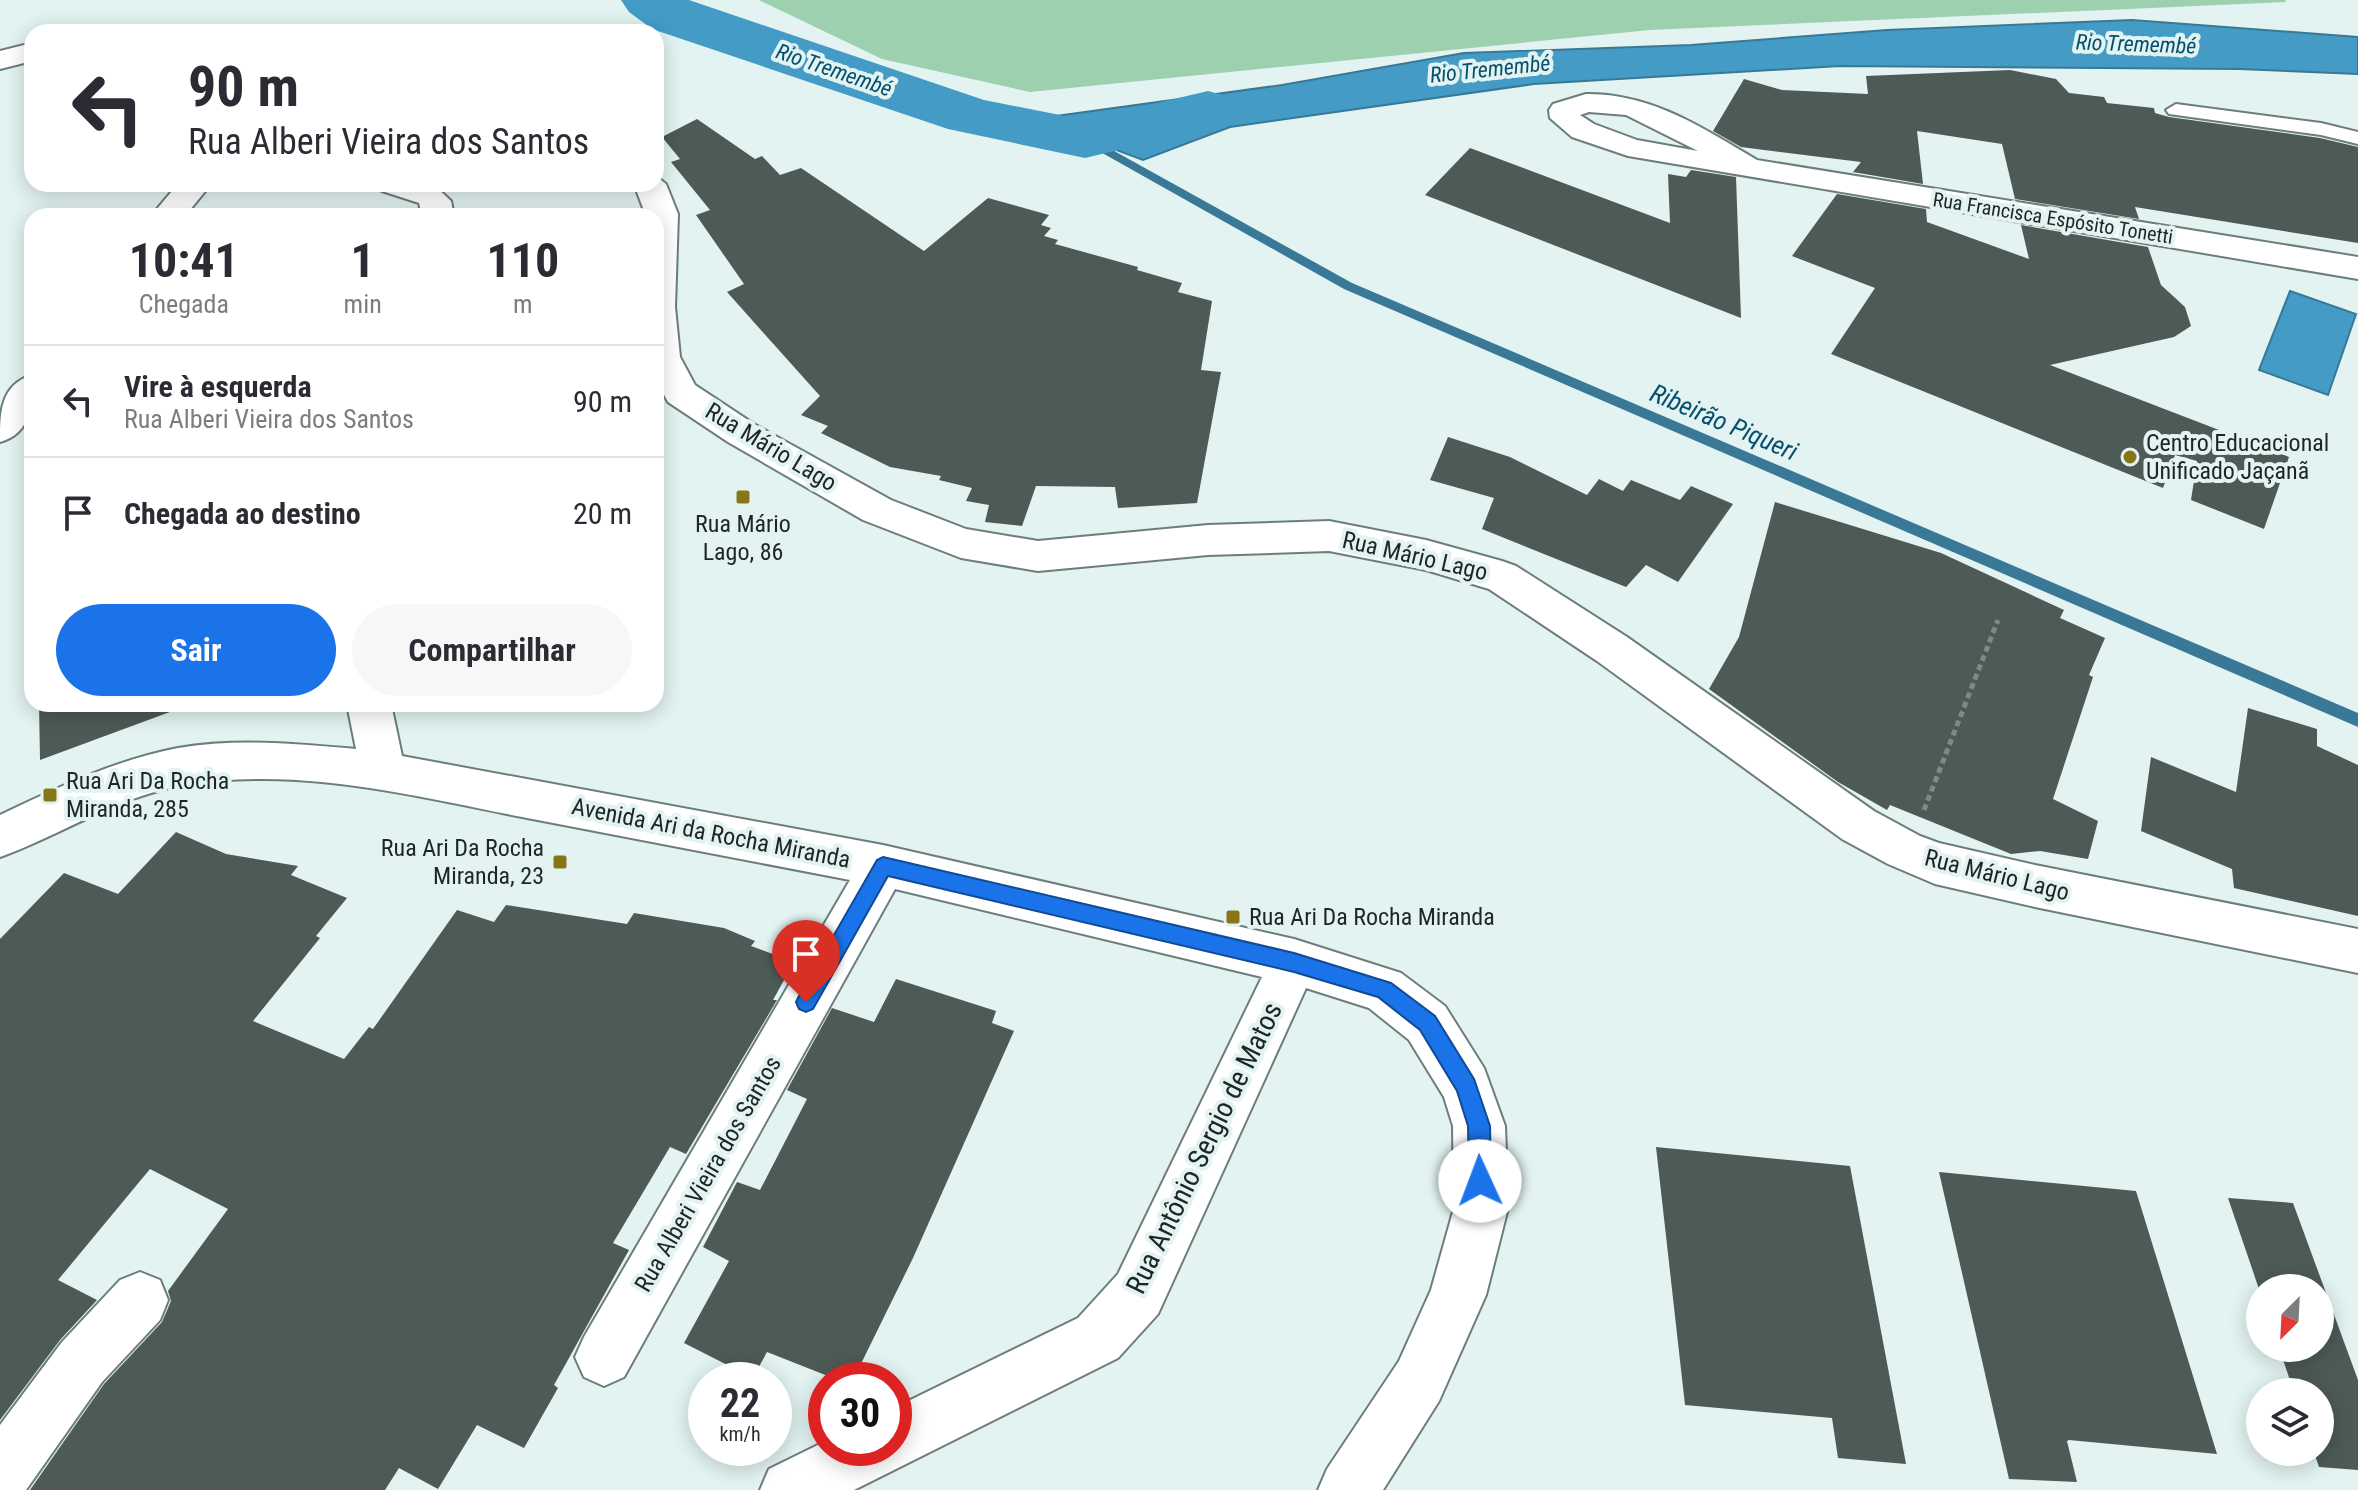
<!DOCTYPE html>
<html lang="pt">
<head>
<meta charset="utf-8">
<style>
	:root { --surface:#fff; --page:#f7f7f7; --text:#2b2b33; --muted:#7c7c81; --line:#e1e1e2; --accent:#1a73e8 }
	body { margin:0; font-family:"Roboto Condensed",sans-serif; background:var(--page); color:var(--text); height:100vh; display:flex; flex-direction:column; font-size:30px; white-space:nowrap }
	* { box-sizing:border-box; margin:0 }
	p { font-size:26px; color:var(--muted) }
	.icon { flex:none; width:44px; height:44px; fill:none; stroke:currentColor; stroke-width:2; stroke-linecap:round; stroke-linejoin:round }
	.map { position:relative; flex:1; overflow:hidden }
	.side { position:absolute; left:24px; top:208px; width:640px; height:504px; display:flex; flex-direction:column; background:var(--surface); border-radius:24px; box-shadow:0 4px 20px #0003 }
	.side>* { flex:none }
	.hud { position:absolute; left:24px; top:24px; width:640px; height:168px; border-radius:24px; box-shadow:0 4px 20px #0003; background:#fff; color:var(--text); overflow:hidden }
	.needle { width:52px; rotate:204deg }
	.buttons { position:absolute; left:2246px; top:1274px; display:grid; gap:16px }
	.buttons a { display:grid; place-items:center; width:88px; height:88px; border-radius:50%; background:var(--surface); box-shadow:0 4px 20px #0003; font-size:40px }
	.speed { position:absolute; left:688px; top:1362px; display:flex; gap:16px; font-size:40px; font-weight:700; text-align:center }
	.speed>* { display:grid; place-content:center; width:104px; height:104px; border-radius:50%; background:var(--surface); box-shadow:0 4px 20px #0003; line-height:1 }
	.speed small { font-size:20px; font-weight:400 }
	.speed .limit { border:12px solid #d22; background:#fff; color:#111 }
	.pin { position:absolute; display:grid; place-items:center; width:68px; height:68px; color:#fff; margin:-82px -34px; border-radius:50% 50% 50% 0; rotate:-45deg; box-shadow:0 0 8px #0007 }
	.pin .icon { rotate:45deg }
	.me { position:absolute; width:88px; margin:-44px; rotate:358deg; stroke-linejoin:round; filter:drop-shadow(0 0 6px #0008) }
	.turn { display:flex; align-items:center; gap:28px; height:168px; padding:0 32px; font-size:36px }
	.turn .icon { width:104px; height:104px; stroke-width:2.5 }
	.turn b { display:block; font-size:56px; line-height:68px }
	.eta { display:flex; justify-content:space-evenly; align-items:center; height:136px; text-align:center }
	.eta b { font-size:48px; font-weight:700; line-height:56px }
	.cta { display:flex; gap:16px; margin-top:auto; padding:16px 32px }
	.cta a { flex:1; height:92px; border-radius:48px; background:var(--accent); color:#fff; font-size:32px; font-weight:700; line-height:92px; text-align:center }
	.cta a+a { background:var(--page); color:var(--text) }
	ul { padding:0; list-style:none }
	li { display:flex; align-items:center; gap:24px; height:112px; padding:0 32px; border-top:2px solid var(--line) }
	li div { flex:1 }
	li b { display:block; font-size:30px }
	li em { font-style:normal }
	.map>svg:first-child { display:block }
</style>
</head>
<body>
<div class="map">
<svg width="2358" height="1490" viewBox="0 0 2358 1490">
	<rect width="100%" height="100%" fill="#e2f3f2"/>
	<path fill="#9dd0ae" d="M759,0H2285L2286,2L1650,30L1030,92L882,59Z"/>
	<path fill="#449cc6" stroke="#397896" stroke-width="2" d="M2132,20L2358,37V74L2239,69L1840,66L1534,84L1230,127L1143,160L1034,119L1282,85L1464,53L1691,45L1887,30Z
		M2290,291L2356,314L2328,395L2259,370Z"/>
	<g fill="none" stroke-linecap="round" stroke-linejoin="round">
		<path fill="#397896" fill-rule="evenodd" d="M1081,137H1089L1352,283L2358,713V727L1344,289L1081,141Z"/>
		<path fill="#449cc6" fill-rule="evenodd" d="M621,0H689L984,100L1085,120L1208,91L1230,97L1240,110L1230,123L1085,158L948,129L652,29L629,12Z"/>
	</g>
	<path fill="#4d5a56" d="M2010,70L2056,79L2069,93L2104,97L2107,103L2154,108L2155,113L2169,117L2320,138L2358,147V243L2135,207L2139,219L2015,199L2002,144L1917,131L1923,184L1853,172L1861,162L1741,147L1713,131L1744,79L1782,90L1868,94L1866,76Z
		M697,119L755,159L762,156L780,175L801,168L924,251L988,198L1049,215L1041,225L1051,228L1044,236L1058,240L1055,244L1138,267L1137,270L1182,283L1178,292L1212,301L1201,370L1221,372L1197,503L1118,508L1115,487L1036,486L1022,526L985,522L989,505L966,501L972,488L939,480L941,476L890,467L821,433L828,426L801,415L820,396L727,292L744,284L696,215L710,210L671,162L680,159L662,137Z
		M1470,148L1670,223L1668,174L1686,177L1691,170L1736,177L1741,318L1425,195Z
		M1837,194L1926,209L1927,222L2029,259L2021,225L2148,247L2161,285L2185,307L2191,326L2174,337L2050,365L2289,457L2264,529L2191,500L2197,461L2175,455L2163,488L1831,354L1875,288L1792,256Z
		M1448,437L1510,457L1587,495L1599,479L1623,491L1631,480L1680,500L1691,486L1733,504L1678,582L1646,565L1626,587L1482,529L1494,498L1430,480Z
		M1775,502L1941,553L2064,610L2060,618L2105,638L2089,675L2093,677L2053,799L2098,821L2088,859L2040,851L2011,854L1890,805L1887,810L1838,782L1709,689L1739,637Z
		M39,704H178V709L40,760Z
		M2248,708L2317,729V746L2358,765V916L2234,888L2232,869L2141,831L2151,757L2236,792Z
		M176,832L226,854L298,866L291,875L347,898L316,936L320,938L253,1021L344,1059L369,1027L373,1029L457,910L494,922L506,905L627,924L634,913L724,928L755,941L751,946L794,962L773,1000H777L686,1154L670,1147L613,1243L629,1250L554,1385L558,1388L524,1448L477,1425L438,1489L399,1468L385,1490H30L104,1384L162,1322L171,1301L168,1291L228,1209L150,1169L58,1280L97,1300L60,1340L0,1420V939L64,873L118,894Z
		M896,979L996,1011L992,1023L1014,1031L913,1258L853,1380H838L767,1352L753,1378L684,1343L729,1261L703,1247L737,1182L760,1190L807,1099L787,1090L832,1008L874,1022Z
		M1656,1147L1850,1166L1906,1464L1838,1458L1832,1418L1685,1405Z
		M1939,1172L2136,1191L2217,1454L2069,1440L2067,1441L2077,1482L2009,1479Z
		M2228,1198L2293,1203L2358,1380V1470L2319,1467L2314,1452H2320V1392H2294L2279,1348H2320V1288H2260V1292Z"/>
	<g fill="none" stroke-linecap="round" stroke-linejoin="round">
		<g stroke="#6d7d7c" stroke-width="4">
			<path id="service" d="M2176,104L2321,123L2358,132V144L2321,135L2169,114L2166,110Z"/>
		</g>
		<g stroke="#6d7d7c" stroke-width="4">
			<path id="minor" d="M1586,94C1651,93 1703,128 1757,160L2358,257V279L1628,156L1572,137L1550,118L1549,110L1553,104ZM1589,112L1626,115L1698,151L1637,140L1594,124L1580,115Z
				M178,184H211L185,216H151Z
				M377,184L435,186L451,201L454,216H422L419,203L382,191Z
				M32,375C32,404 32,433 0,442C0,413 0,385 32,375Z
				M347,704H391L402,756L883,845L1294,939L1401,973L1445,1006L1484,1068L1505,1126L1508,1208L1486,1295L1439,1401L1383,1490H1318L1327,1469L1399,1361L1431,1290L1454,1208L1453,1126L1444,1097L1409,1040L1369,1008L1306,988L1158,1314L1118,1358L854,1490H760L769,1469L826,1441V1448H894V1408L1078,1318L1118,1274L1262,977L895,889L624,1377L604,1386L584,1377L575,1357L584,1337L850,880C741,859 631,838 522,817C411,795 293,765 180,786C115,798 61,835 0,857V815C57,788 115,760 178,748C237,738 298,744 356,749Z
				M140,1272L160,1280L168,1300L160,1320L102,1382L26,1490H0V1425L62,1342L120,1280Z"/>
		</g>
		<g stroke="#6d7d7c" stroke-width="4">
			<path id="tertiary" d="M32,43V61L0,69V51Z
				M656,176L666,184L678,214L675,307L680,357L695,385L754,424L891,500L966,529L1038,541L1208,525L1329,521L1426,540L1502,561L1516,566L1627,637L1874,811L1920,836L1939,843L2035,865L2358,929V973L2035,907L1935,884L1888,864L1842,839L1597,661L1489,589L1426,570L1329,551L1208,555L1038,571L961,558L863,520L728,442L668,402L656,380V216H646L634,184H656Z"/>
		</g>
		<path stroke="#7e8a89" stroke-width="5" stroke-dasharray="6 4" stroke-linecap="butt" d="M1924,810L1998,620"/>
		<use href="#service" fill="#fff" fill-rule="evenodd"/>
		<use href="#minor" fill="#fff" fill-rule="evenodd"/>
		<use href="#tertiary" fill="#fff" fill-rule="evenodd"/>
	</g>
	<path fill="#1a73e8" stroke="#114b97" stroke-width="2" d="M883,857L1294,953L1391,983L1435,1016L1474,1079L1490,1126L1491,1181L1488,1188L1480,1192L1473,1188L1469,1181L1468,1126L1457,1091L1420,1030L1378,997L1294,972L888,876L813,1009L806,1012L799,1009L796,1002L799,996L877,860Z"/>
	<g fill="#887518" stroke="#e2f3f2" stroke-width="3">
		<circle cx="2130" cy="457" r="8"/>
		<rect x="735" y="489" width="16" height="16" rx="4"/>
		<rect x="42" y="787" width="16" height="16" rx="4"/>
		<rect x="552" y="854" width="16" height="16" rx="4"/>
		<rect x="1225" y="909" width="16" height="16" rx="4"/>
	</g>
	<g text-anchor="middle" dominant-baseline="central" stroke-width="8" stroke-linejoin="round" paint-order="stroke">
		<g font-size="20" fill="#1f2525" stroke="#e2f3f2">
			<text transform="translate(2053 218) rotate(9)">Rua Francisca Espósito Tonetti</text>
		</g>
		<g font-size="22" font-style="italic" fill="#06506d" stroke="#e2f3f2">
			<text transform="translate(2136 44) rotate(2)">Rio Tremembé</text>
			<text transform="translate(1490 69) rotate(-6)">Rio Tremembé</text>
			<text transform="translate(834 70) rotate(19)">Rio Tremembé</text>
		</g>
		<g font-size="24" fill="#1f2525" stroke="#e2f3f2" text-anchor="start">
			<text x="2146" y="443">Centro Educacional<tspan x="2146" dy="28">Unificado Jaçanã</tspan></text>
			<text x="743" y="524" text-anchor="middle">Rua Mário<tspan x="743" dy="28">Lago, 86</tspan></text>
			<text x="66" y="781">Rua Ari Da Rocha<tspan x="66" dy="28">Miranda, 285</tspan></text>
			<text x="544" y="848" text-anchor="end">Rua Ari Da Rocha<tspan x="544" dy="28">Miranda, 23</tspan></text>
			<text x="1249" y="917">Rua Ari Da Rocha Miranda</text>
		</g>
		<g font-size="24" fill="#1f2525" stroke="#e2f3f2">
			<text transform="translate(771 447) rotate(31)">Rua Mário Lago</text>
			<text transform="translate(1415 556) rotate(13)">Rua Mário Lago</text>
			<text transform="translate(711 833) rotate(11)">Avenida Ari da Rocha Miranda</text>
			<text transform="translate(1997 875) rotate(14)">Rua Mário Lago</text>
			<text transform="translate(708 1174) rotate(-60)">Rua Alberi Vieira dos Santos</text>
		</g>
		<g font-size="26" font-style="italic" fill="#06506d" stroke="#e2f3f2">
			<text transform="translate(1724 422) rotate(23)">Ribeirão Piqueri</text>
		</g>
		<g font-size="28" fill="#1f2525" stroke="#e2f3f2">
			<text transform="translate(1204 1148) rotate(-64)">Rua Antônio Sergio de Matos</text>
		</g>
	</g>
</svg>
<div class="buttons">
<a><svg class="needle" viewBox="-14 -14 28 28"><path d="M0-13l5 13h-10z" fill="#e53935"/><path d="M0 13l5-13h-10z" fill="#7c7c81"/></svg></a>
<a><svg class="icon" aria-label="layers" viewBox="0 0 24 24"><path d="M12 4l9 5-9 5-9-5zM3 14l9 5 9-5"/></svg></a>
</div>
<div class="speed"><div>22<small>km/h</small></div><div class="limit">30</div></div>
<div class="pin" style="left:806px;top:1002px;background:#d93025"><svg class="icon" aria-label="arrive" viewBox="0 0 24 24"><path d="M6 21V4h12l-3 4 3 4H6"/></svg></div>
<svg class="me" style="left:1480px;top:1181px" viewBox="-20 -20 40 40"><circle r="19" fill="#fff"/><path d="M0-13L10 11 0 6-10 11z" fill="#1a73e8"/></svg>
<div class="hud">
<div class="turn"><svg class="icon" aria-label="left" viewBox="0 0 24 24"><path d="M17 20v-9H6M10 6l-5 5 5 5"/></svg><div><b>90 m</b>Rua Alberi Vieira dos Santos</div></div>
</div>
<section class="side">
<div class="eta">
<div><b>10:41</b><p>Chegada</p></div>
<div><b>1</b><p>min</p></div>
<div><b>110</b><p>m</p></div>
</div>
<ul>
<li><svg class="icon" aria-label="left" viewBox="0 0 24 24"><path d="M17 20v-9H6M10 6l-5 5 5 5"/></svg><div><b>Vire à esquerda</b><p>Rua Alberi Vieira dos Santos</p></div><em>90 m</em></li>
<li><svg class="icon" aria-label="arrive" viewBox="0 0 24 24"><path d="M6 21V4h12l-3 4 3 4H6"/></svg><div><b>Chegada ao destino</b></div><em>20 m</em></li>
</ul>
<div class="cta"><a>Sair</a><a>Compartilhar</a></div>
</section>
</div>
</body>
</html>
